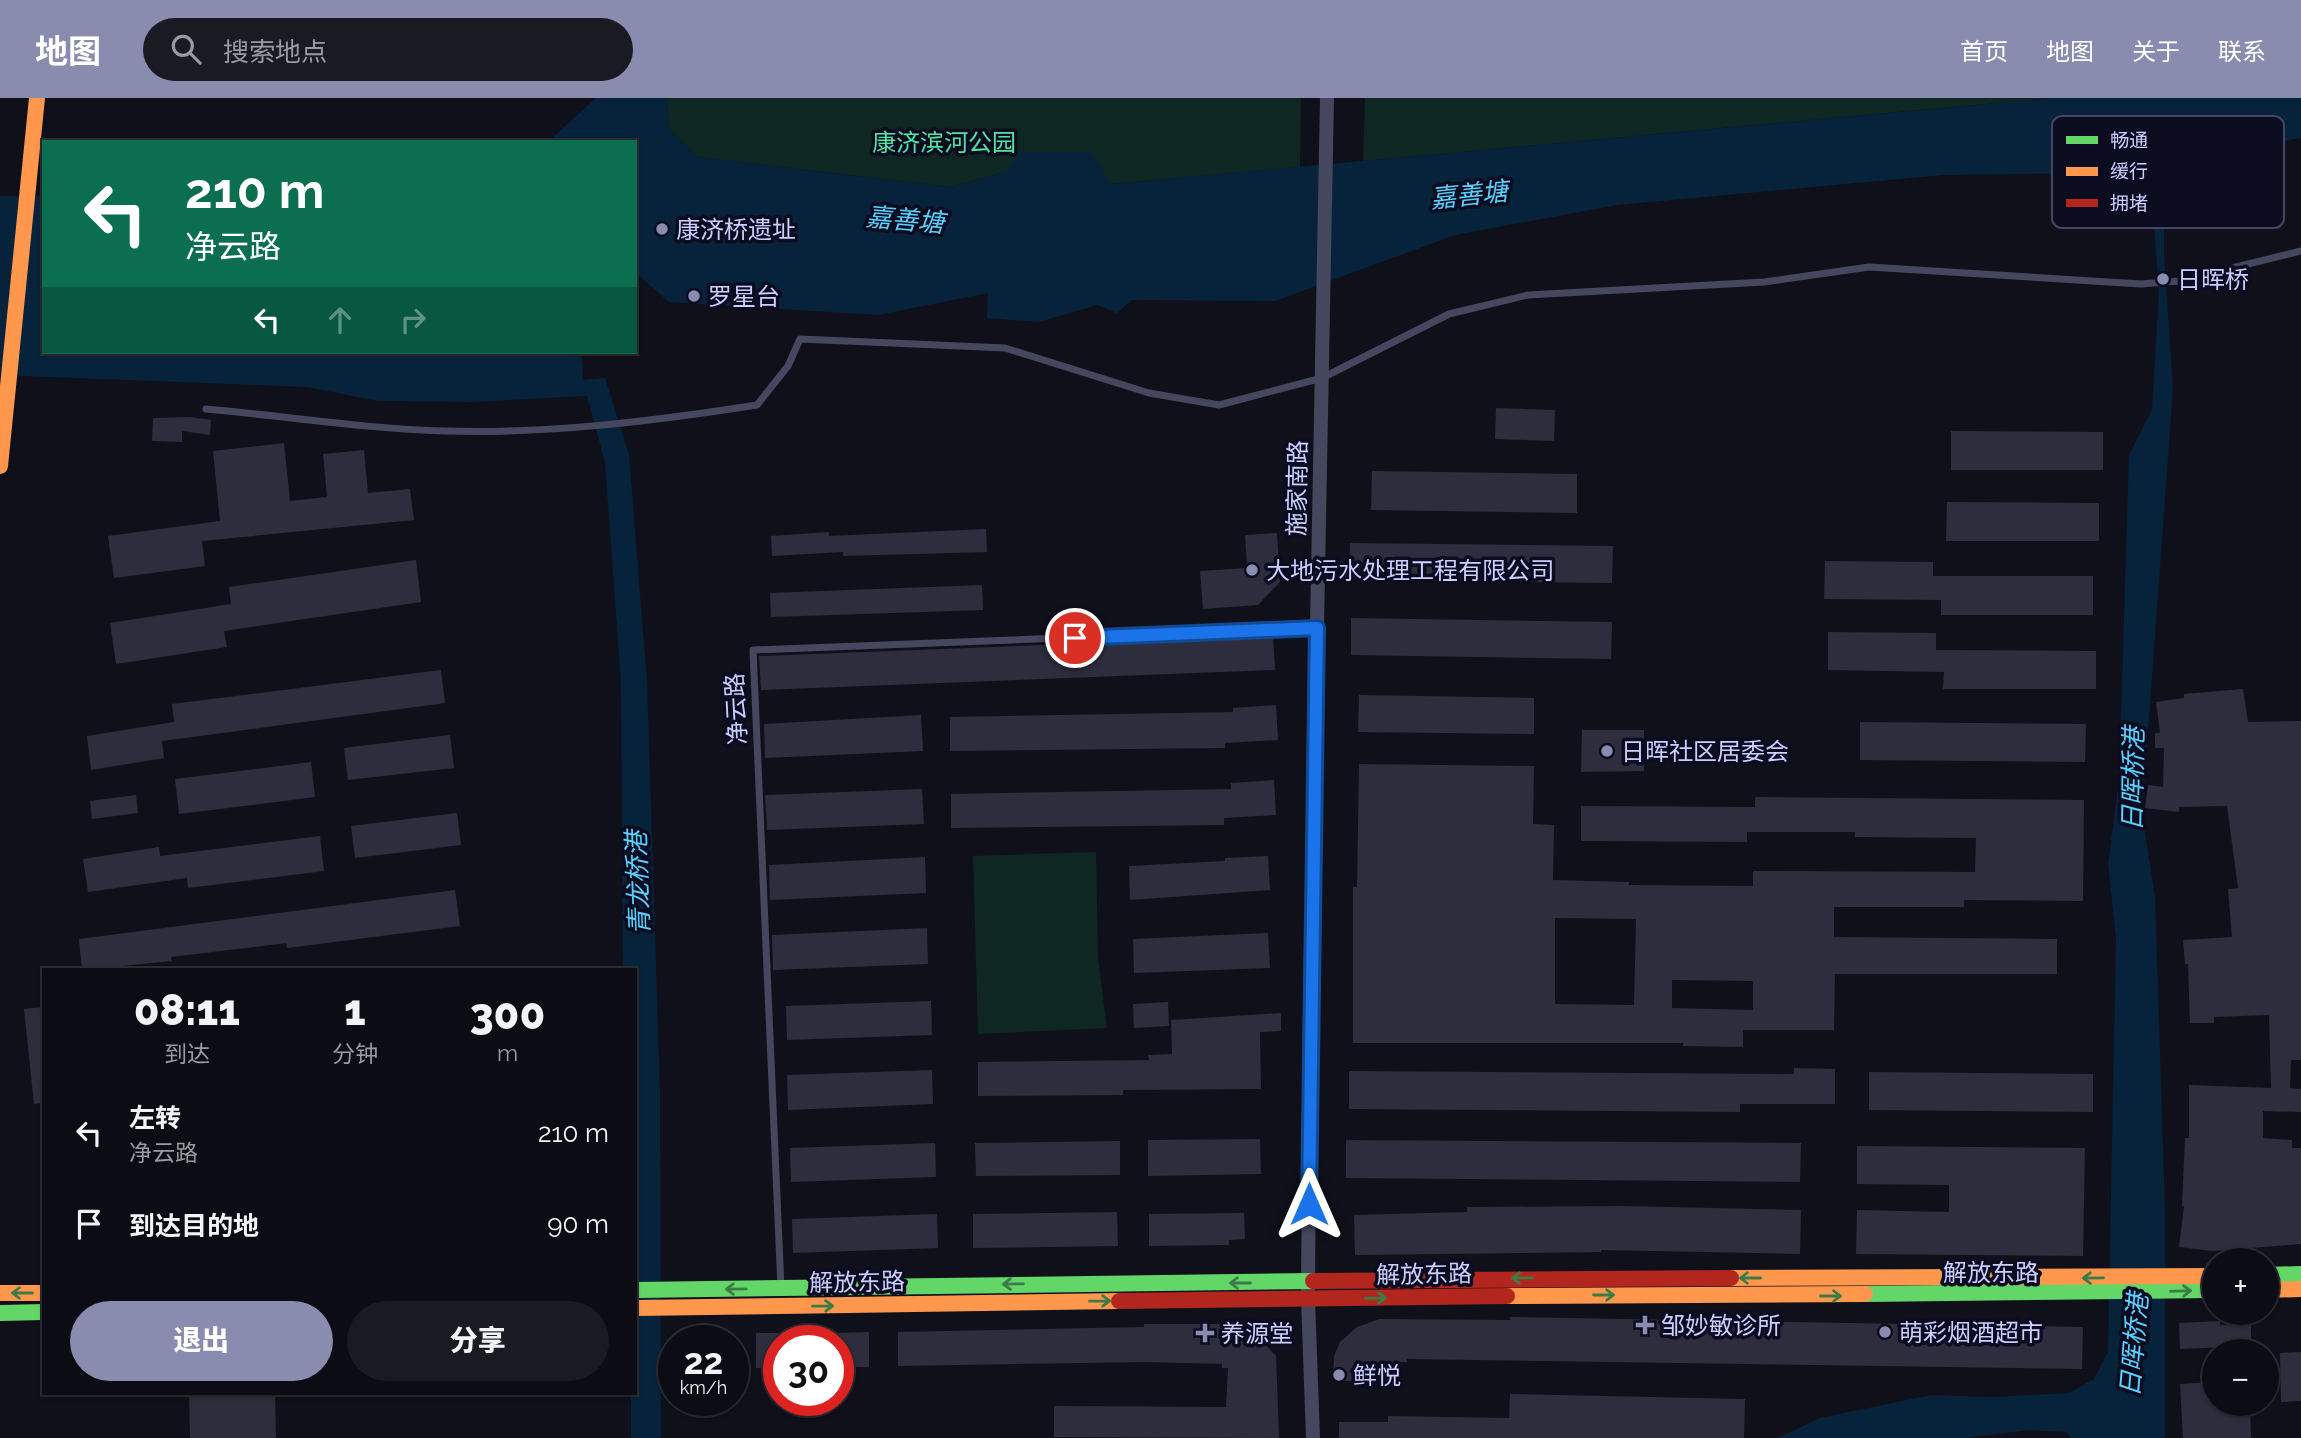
<!DOCTYPE html>
<html lang="zh">
<head>
<meta charset="utf-8">
<style>
	:root { --surface:#0c0c14; --page:#1a1a22; --text:#f1f3f6; --muted:#9a9ba0; --line:#2c2c34; --accent:#8a8caf }
	body { margin:0; font-family:Raleway,"Noto Sans SC",sans-serif; background:var(--page); color:var(--text); height:100vh; display:flex; flex-direction:column; font-size:26px; white-space:nowrap }
	* { box-sizing:border-box; margin:0 }
	p { font-size:23px; color:var(--muted) }
	.icon { flex:none; width:38px; height:38px; fill:none; stroke:currentColor; stroke-width:2; stroke-linecap:round; stroke-linejoin:round }
	.map { position:relative; flex:1; overflow:hidden }
	.sheet { position:absolute; left:42px; top:870px; width:595px; height:427px; display:flex; flex-direction:column; background:var(--surface); border-radius:0px; box-shadow:0 2px 5px #0004,0 0 0 2px var(--line) }
	.sheet>* { flex:none }
	.hud { position:absolute; left:42px; top:42px; width:595px; height:214px; border-radius:0px; box-shadow:0 2px 5px #0004,0 0 0 2px var(--line); background:#0b6e4f; color:#fff; overflow:hidden }
	.tools { position:absolute; left:2202px; top:1150px; display:grid; gap:14px }
	.tools a { display:grid; place-items:center; width:77px; height:77px; border-radius:50%; background:var(--surface); box-shadow:0 2px 5px #0004,0 0 0 2px var(--line); font-size:35px }
	.speed { position:absolute; left:658px; top:1227px; display:flex; gap:14px; font-size:35px; font-weight:700; text-align:center }
	.speed>* { display:grid; place-content:center; width:91px; height:91px; border-radius:50%; background:var(--surface); box-shadow:0 2px 5px #0004,0 0 0 2px var(--line); line-height:1 }
	.speed small { font-size:18px; font-weight:400 }
	.speed .limit { border:10px solid #d22; background:#fff; color:#111 }
	.pin { position:absolute; display:grid; place-items:center; width:60px; height:60px; color:#fff; margin:-30px; border:4px solid #fff; border-radius:50%; box-shadow:0 2px 7px #0007 }
	.me { position:absolute; width:77px; margin:-38px; rotate:0deg; stroke-linejoin:round; filter:drop-shadow(0 0 5px #0008) }
	.turn { display:flex; align-items:center; gap:24px; height:147px; padding:0 28px; font-size:32px }
	.turn .icon { width:91px; height:91px; stroke-width:2.5 }
	.turn b { display:block; font-size:49px; line-height:60px }
	.lanes { display:flex; align-items:center; height:66px; padding:0 28px; background:#0003; justify-content:center; gap:35px; direction:ltr }
	.lanes .off { opacity:.35 }
	.eta { display:flex; justify-content:space-evenly; align-items:center; height:119px; text-align:center }
	.eta b { font-size:42px; font-weight:800; line-height:49px }
	.cta { display:flex; gap:14px; margin-top:auto; padding:14px 28px }
	.cta a { flex:1; height:80px; border-radius:42px; background:var(--accent); color:#fff; font-size:28px; font-weight:800; line-height:80px; text-align:center }
	.cta a+a { background:var(--page); color:var(--text) }
	ul { padding:0; list-style:none }
	li { display:flex; align-items:center; gap:21px; height:91px; padding:0 28px }
	li div { flex:1 }
	li b { display:block; font-size:26px }
	li em { font-style:normal }
	header { display:flex; align-items:center; gap:42px; box-sizing:border-box; height:98px; padding:0 35px; background:var(--accent); color:#fff }
	header strong { font-size:33px }
	nav { display:flex; gap:38px; margin-inline-start:auto; font-size:24px }
	.search { width:490px; height:63px; background:var(--page); display:flex; align-items:center; gap:18px; box-sizing:border-box; padding:0 24px; border-radius:38px; color:var(--muted); font-size:26px }
	.map>svg:first-child { display:block }
</style>
</head>
<body>
<header>
<strong>地图</strong>
<div class="search"><svg class="icon" aria-label="search" viewBox="0 0 24 24"><circle cx="10" cy="10" r="6"/><path d="M15 15l6 6"/></svg>搜索地点</div>
<nav><a>首页</a><a>地图</a><a>关于</a><a>联系</a></nav>
</header>
<div class="map">
<svg width="2301" height="1340" viewBox="0 0 2301 1340">
	<rect width="100%" height="100%" fill="#10101b"/>
	<path fill="#0e2723" d="M667,0H1301L1300,69L1111,86L1005,74L951,89L697,59L669,32Z
		M1365,0H2052L1363,63Z
		M1096,754L1098,860L1107,930L978,936L973,758Z"/>
	<path fill="#07233b" d="M596,0H667L669,32L697,59L951,89L1005,74L1022,54H1091L1111,86L2052,0H2301V40L2178,63L2164,105V157L2173,291L2142,716L2155,798L2165,1114V1340H2071L2066,1334L2029,1332L1966,1340H1778L1820,1320L1931,1297L1993,1299L2069,1295L2094,1281L2108,1254L2116,839L2108,766L2119,683L2129,357L2152,312L2159,194L2150,74L1943,77L1617,107L1455,137L1275,203L1132,202L1117,215L1097,207L1039,224L987,220L988,195L878,217L669,204L635,174V44H406L422,41L552,40Z
		M0,98H44V254H582L583,282L605,280L629,357L647,584L660,995L661,1340H631V1295H635V872L623,871L621,585L605,364L587,298L471,304L378,303L307,289L0,277Z"/>
	<path fill="#2e2d3e" fill-rule="evenodd" d="M1496,310L1555,312L1554,343L1495,341Z
		M190,319L211,322L210,337L182,333V344L152,343L153,320Z
		M1951,333L2103,334V372H1951Z
		M284,345L290,403L327,399L323,356L364,352L368,395L410,391L414,422L202,443L205,468L114,480L108,438L220,423L213,353Z
		M1372,373L1577,376V415L1371,412Z
		M1947,404L2099,405V443H1946Z
		M986,431L987,454L843,458V454L772,458L771,438L829,434V438Z
		M1277,435L1280,484L1258,507L1203,511L1200,473L1247,470L1245,437Z
		M1350,445L1613,448L1612,485L1349,482Z
		M416,462L421,504L224,533L227,549L116,566L110,525L231,506L229,489Z
		M1825,463L1933,464V478H2093V517H1941V502L1824,501Z
		M982,487L983,512L771,519L770,495Z
		M1351,520L1612,524L1611,561L1351,557Z
		M1828,534L1936,535V552L2096,553V591H1943L1944,574L1828,572Z
		M1273,538L1275,572L761,592L759,558Z
		M441,572L445,605L162,643L164,660L91,672L87,638L174,624L172,606Z
		M2243,591L2248,624L2301,623V962H2291L2290,990L2301,991V1014L2263,1013V1040L2292,1042V1050H2301V1146L2213,1153L2179,1149L2184,1108H2182L2185,1040H2189V987L2271,990L2269,917L2214,919V925H2190L2188,866H2185L2183,842L2232,839L2228,791L2238,790L2227,708L2179,709V714L2145,710L2148,687L2163,689L2164,650H2155V635H2160L2156,604L2184,600V596Z
		M1359,597L1534,600V636L1358,634Z
		M1276,607L1278,642L1225,645V650L950,653V619L1233,614V610Z
		M921,617L923,653L765,660L764,626Z
		M1860,624L2086,626L2085,664L1860,662Z
		M1582,632H1644V673L1581,674Z
		M450,637L454,670L348,682L344,650Z
		M311,664L315,699L179,716L175,681Z
		M1359,666L1534,668L1533,726L1554,727L1553,782L1629,784V787L1753,788V773L1975,774L1976,740L1855,739V734H1747V744L1581,743V708L1755,709V699L2084,702L2083,803L1964,802V809H1834V839L2057,841V876H1835L1834,932H1743V949L1683,948V945H1353V789H1357ZM1555,820L1636,821L1634,907L1555,906ZM1672,882L1753,883V912L1672,910Z
		M1274,682L1276,717L1224,720V727L951,730V696L1231,691V685Z
		M922,691L924,726L767,732L765,697Z
		M136,697L138,715L92,721L90,703Z
		M457,715L461,747L355,760L351,728Z
		M320,738L324,773L188,790L187,780L88,794L83,761L159,749L160,758Z
		M1268,758L1270,792L1130,802L1129,768L1225,763V760Z
		M925,759L926,795L770,802L769,767Z
		M455,792L460,828L287,850L286,845L171,859L172,863L82,872L79,841Z
		M927,830L928,866L773,872L772,837Z
		M1268,835L1270,870L1134,875L1133,841Z
		M931,903L932,937L787,942L786,908Z
		M1168,904L1169,928L1134,930L1133,906Z
		M44,909V1005L34,1006L24,911Z
		M1281,915V933L1260,934L1261,991L1123,992V997L978,998V964L1149,962L1148,957L1172,956L1171,922Z
		M1794,970L1835,971V1006H1740V1014L1349,1011V973L1794,976Z
		M932,972L933,1006L788,1012L787,977Z
		M1869,974L2093,976V1014L1869,1012Z
		M1260,1041L1261,1076L1148,1078V1042Z
		M1346,1042L1801,1045L1800,1084L1346,1080Z
		M1120,1043V1077L976,1078L975,1045Z
		M935,1045L936,1079L791,1084L790,1050Z
		M1857,1048L2085,1050L2083,1158L1856,1156L1857,1112L1949,1114V1087L1857,1086Z
		M1623,1108L1801,1112L1800,1156L1601,1152V1154L1355,1157L1354,1117L1467,1114V1109Z
		M1117,1114L1118,1148L973,1150V1116Z
		M1244,1115L1245,1141L1229,1142V1147L1149,1148V1116Z
		M937,1116L938,1150L793,1155L792,1121Z
		M1510,1219L2083,1229L2082,1271L1407,1261V1264L1366,1265L1365,1283H1333L1334,1258L1340,1244L1357,1229L1379,1221L1510,1222Z
		M2220,1223V1227L2251,1226V1248L2180,1251L2179,1225Z
		M1144,1226H1237V1237L1257,1238L1276,1258L1279,1340L1054,1339V1308L1226,1309L1228,1270H1222V1266L1145,1264L898,1268V1234L1144,1229Z
		M869,1234V1269H838V1235Z
		M756,1235H779V1270H756Z
		M2301,1254V1303L2281,1304L2280,1255Z
		M2214,1284V1306H2250L2251,1340H2183L2180,1286Z
		M189,1295H275L276,1340H190Z
		M1510,1296L1745,1301L1744,1340H1339V1324H1388V1318L1509,1320Z"/>
	<g fill="none" stroke-linecap="round" stroke-linejoin="round">
		<path stroke="#44475d" stroke-width="7" d="M206,311C285,318 366,331 445,333C550,336 654,323 757,307L788,268L800,241L1005,250L1149,295L1219,307L1322,280L1449,216L1528,197L1764,184L1869,169L2141,186L2179,183L2301,153
			M781,1190L753,552L1316,530"/>
		<path stroke="#44475d" stroke-width="14" d="M1313,1340L1308,1201L1310,898L1327,0"/>
		<path stroke="#63d668" stroke-width="16" d="M2266,1177L2301,1176
			M635,1192L1313,1183
			M1865,1196L2214,1192
			M0,1215L44,1214"/>
		<path stroke="#ff974d" stroke-width="16" d="M0,368L37,0
			M1731,1180L2214,1178
			M2266,1192L2301,1191
			M0,1195H44
			M1507,1198L1865,1196
			M635,1210L1119,1203"/>
		<path stroke="#b3261e" stroke-width="16" d="M1313,1183L1731,1180
			M1119,1203L1507,1198"/>
	</g>
	<defs><path id="oneway-shaft" d="M-6 0H5M1.5-3L5.5 0L1.5 3" fill="none" stroke-width="1.6" stroke-linecap="round" stroke-linejoin="round" transform="scale(1.75)"/></defs>
	<g stroke="#3b7b48">
		<use href="#oneway-shaft" transform="translate(1522 1180) rotate(179)"/>
		<use href="#oneway-shaft" transform="translate(1750 1180) rotate(-180)"/>
		<use href="#oneway-shaft" transform="translate(2093 1180) rotate(179)"/>
		<use href="#oneway-shaft" transform="translate(1240 1185) rotate(180)"/>
		<use href="#oneway-shaft" transform="translate(1013 1186) rotate(179)"/>
		<use href="#oneway-shaft" transform="translate(736 1191) rotate(179)"/>
		<use href="#oneway-shaft" transform="translate(2181 1193) rotate(-2)"/>
		<use href="#oneway-shaft" transform="translate(22 1195) rotate(-180)"/>
		<use href="#oneway-shaft" transform="translate(1604 1197)"/>
		<use href="#oneway-shaft" transform="translate(1831 1198)"/>
		<use href="#oneway-shaft" transform="translate(1376 1200) rotate(-1)"/>
		<use href="#oneway-shaft" transform="translate(1100 1203) rotate(-1)"/>
		<use href="#oneway-shaft" transform="translate(823 1208) rotate(-1)"/>
	</g>
	<g fill="none" stroke-linecap="round" stroke-linejoin="round">
		<g stroke="#114b97" stroke-width="18">
			<path id="route" d="M1075,540L1317,530L1309,1106"/>
		</g>
		<use href="#route" stroke="#1a73e8" stroke-width="12"/>
	</g>
	<g fill="#8a8caf" stroke="#0b0c20" stroke-width="2.5">
		<circle cx="662" cy="131" r="7"/>
		<circle cx="2163" cy="181" r="7"/>
		<circle cx="694" cy="198" r="7"/>
		<circle cx="1252" cy="472" r="7"/>
		<circle cx="1607" cy="653" r="7"/>
		<path d="M1641.5 1216.5h7v7h7v7h-7v7h-7v-7h-7v-7h7z"/>
		<circle cx="1885" cy="1234" r="7"/>
		<path d="M1201.5 1224.5h7v7h7v7h-7v7h-7v-7h-7v-7h7z"/>
		<circle cx="1339" cy="1277" r="7"/>
	</g>
	<g text-anchor="middle" dominant-baseline="central" stroke-width="7" stroke-linejoin="round" paint-order="stroke">
		<g font-size="24" fill="#51e5a4" stroke="#0b0c20">
			<text x="944" y="44">康济滨河公园</text>
		</g>
		<g font-size="24" fill="#cbceff" stroke="#0b0c20" text-anchor="start">
			<text x="676" y="131">康济桥遗址</text>
			<text x="2177" y="181">日晖桥</text>
			<text x="708" y="198">罗星台</text>
			<text x="1266" y="472">大地污水处理工程有限公司</text>
			<text x="1621" y="653">日晖社区居委会</text>
			<text x="1661" y="1227">邹妙敏诊所</text>
			<text x="1899" y="1234">萌彩烟酒超市</text>
			<text x="1221" y="1235">养源堂</text>
			<text x="1353" y="1277">鲜悦</text>
		</g>
		<g font-size="24" fill="#cbceff" stroke="#0b0c20">
			<text transform="translate(1297 390) rotate(-89)">施家南路</text>
			<text transform="translate(736 611) rotate(-93)">净云路</text>
			<text x="1991" y="1174">解放东路</text>
			<text transform="translate(1424 1176) rotate(-1)">解放东路</text>
			<text transform="translate(857 1184) rotate(-1)">解放东路</text>
		</g>
		<g font-size="26" font-style="italic" fill="#59d1ff" stroke="#0b0c20">
			<text transform="translate(1469 97) rotate(-6)">嘉善塘</text>
			<text transform="translate(905 122) rotate(5)">嘉善塘</text>
			<text transform="translate(2133 681) rotate(-89)">日晖桥港</text>
			<text transform="translate(638 785) rotate(-92)">青龙桥港</text>
			<text transform="translate(2134 1247) rotate(-85)">日晖桥港</text>
		</g>
	</g>
	<rect x="2052" y="18" width="232" height="112" rx="10" fill="#0b0c20" stroke="#454663" stroke-width="2"/>
	<rect x="2066" y="38" width="32" height="8" fill="#63d668"/>
	<rect x="2066" y="69" width="32" height="9" fill="#ff974d"/>
	<rect x="2066" y="101" width="32" height="8" fill="#b3261e"/>
	<g font-size="19" fill="#cbceff">
		<text x="2110" y="49">畅通</text>
		<text x="2110" y="80">缓行</text>
		<text x="2110" y="112">拥堵</text>
	</g>
</svg>
<div class="tools">
<a>+</a>
<a>−</a>
</div>
<div class="speed"><div>22<small>km/h</small></div><div class="limit">30</div></div>
<div class="pin" style="left:1075px;top:540px;background:#d93025"><svg class="icon" aria-label="arrive" viewBox="0 0 24 24"><path d="M6 21V4h12l-3 4 3 4H6"/></svg></div>
<svg class="me" style="left:1309px;top:1106px" viewBox="-20 -20 40 40"><path d="M0-17L14 15 0 8-14 15z" fill="#1a73e8" stroke="#fff" stroke-width="4"/></svg>
<div class="hud">
<div class="turn"><svg class="icon" aria-label="left" viewBox="0 0 24 24"><path d="M17 20v-9H6M10 6l-5 5 5 5"/></svg><div><b>210 m</b>净云路</div></div>
<div class="lanes"><svg class="icon" aria-label="left" viewBox="0 0 24 24"><path d="M17 20v-9H6M10 6l-5 5 5 5"/></svg><svg class="icon off" aria-label="ahead" viewBox="0 0 24 24"><path d="M12 20V5M6 11l6-6 6 6"/></svg><svg class="icon off" aria-label="right" viewBox="0 0 24 24"><path d="M7 20v-9h11M14 6l5 5-5 5"/></svg></div>
</div>
<section class="sheet">
<div class="eta">
<div><b>08:11</b><p>到达</p></div>
<div><b>1</b><p>分钟</p></div>
<div><b>300</b><p>m</p></div>
</div>
<ul>
<li><svg class="icon" aria-label="left" viewBox="0 0 24 24"><path d="M17 20v-9H6M10 6l-5 5 5 5"/></svg><div><b>左转</b><p>净云路</p></div><em>210 m</em></li>
<li><svg class="icon" aria-label="arrive" viewBox="0 0 24 24"><path d="M6 21V4h12l-3 4 3 4H6"/></svg><div><b>到达目的地</b></div><em>90 m</em></li>
</ul>
<div class="cta"><a>退出</a><a>分享</a></div>
</section>
</div>
</body>
</html>
